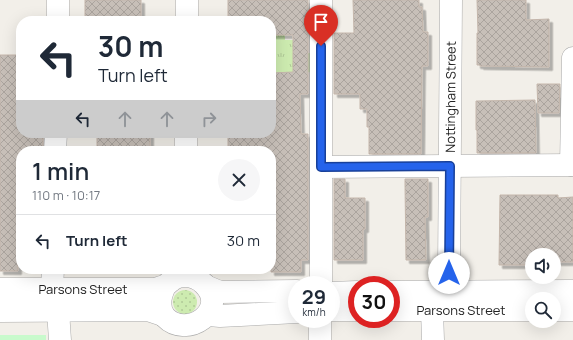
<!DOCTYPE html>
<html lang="en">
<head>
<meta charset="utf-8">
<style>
	:root { --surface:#fff; --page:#f6f6f7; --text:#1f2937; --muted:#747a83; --line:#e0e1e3 }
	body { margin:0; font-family:Manrope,sans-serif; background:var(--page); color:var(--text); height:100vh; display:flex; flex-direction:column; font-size:15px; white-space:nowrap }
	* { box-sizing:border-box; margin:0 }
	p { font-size:13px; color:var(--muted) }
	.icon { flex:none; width:22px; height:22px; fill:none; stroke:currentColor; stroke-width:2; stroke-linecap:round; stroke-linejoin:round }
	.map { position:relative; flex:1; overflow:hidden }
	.side { position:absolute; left:16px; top:146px; width:260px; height:128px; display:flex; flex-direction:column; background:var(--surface); border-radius:16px; box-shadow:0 4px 16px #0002 }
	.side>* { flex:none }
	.guide { position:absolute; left:16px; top:16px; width:260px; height:122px; border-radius:16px; box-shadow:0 4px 16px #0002; background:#fff; color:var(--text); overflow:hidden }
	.buttons { position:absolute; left:525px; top:248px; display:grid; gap:8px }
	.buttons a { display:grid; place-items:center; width:36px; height:36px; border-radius:50%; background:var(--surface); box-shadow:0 4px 16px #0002; font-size:20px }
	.speed { position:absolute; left:288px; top:276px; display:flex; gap:8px; font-size:20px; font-weight:700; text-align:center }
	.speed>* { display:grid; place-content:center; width:52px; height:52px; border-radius:50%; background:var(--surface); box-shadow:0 4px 16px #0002; line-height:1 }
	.speed small { font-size:10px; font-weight:400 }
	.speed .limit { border:6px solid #d22; background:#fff; color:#111 }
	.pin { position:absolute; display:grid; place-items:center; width:34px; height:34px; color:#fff; margin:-41px -17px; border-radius:50% 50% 50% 0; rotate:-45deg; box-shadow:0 0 4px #0007 }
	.pin .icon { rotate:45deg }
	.me { position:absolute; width:44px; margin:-22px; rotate:0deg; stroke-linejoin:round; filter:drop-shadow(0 0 3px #0008) }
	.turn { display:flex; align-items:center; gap:14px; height:84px; padding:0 16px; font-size:18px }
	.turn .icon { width:52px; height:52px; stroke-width:2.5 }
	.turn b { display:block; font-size:28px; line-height:34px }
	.lanes { display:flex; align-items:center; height:38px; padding:0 16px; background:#0003; justify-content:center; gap:20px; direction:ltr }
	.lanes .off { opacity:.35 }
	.round { display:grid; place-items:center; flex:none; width:42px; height:42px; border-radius:21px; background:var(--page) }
	.summary { display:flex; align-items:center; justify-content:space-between; height:68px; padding:0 16px }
	h1 { font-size:24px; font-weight:600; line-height:30px }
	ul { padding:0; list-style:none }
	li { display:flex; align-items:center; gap:12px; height:52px; padding:0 16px; border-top:1px solid var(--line) }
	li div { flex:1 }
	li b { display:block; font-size:15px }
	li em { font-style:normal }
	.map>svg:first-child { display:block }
</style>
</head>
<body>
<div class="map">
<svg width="573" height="340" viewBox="0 0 573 340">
	<defs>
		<pattern id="grass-tufts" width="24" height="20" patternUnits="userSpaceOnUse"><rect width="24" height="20" fill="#cdebb0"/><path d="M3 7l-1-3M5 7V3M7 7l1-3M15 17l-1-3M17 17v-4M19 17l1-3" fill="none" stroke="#b0c997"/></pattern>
		<pattern id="garden-dots" width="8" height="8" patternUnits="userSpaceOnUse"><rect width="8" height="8" fill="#cdebb0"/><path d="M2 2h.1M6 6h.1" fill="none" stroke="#b0c997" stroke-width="1.8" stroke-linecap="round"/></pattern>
		<pattern id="building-cross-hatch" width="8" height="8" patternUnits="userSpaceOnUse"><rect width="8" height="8" fill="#c7bfb8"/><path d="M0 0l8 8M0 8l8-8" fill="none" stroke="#aba49e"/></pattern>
		<filter id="shadow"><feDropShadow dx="3.5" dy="3.5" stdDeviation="0" flood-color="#0004"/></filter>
	</defs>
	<rect width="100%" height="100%" fill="#f2efe9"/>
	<path fill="url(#grass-tufts)" d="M271,35H285V40H293L294,53H317V72L271,73Z"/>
	<path fill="#c8facc" d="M0,335H46V340H0Z"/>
	<path fill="url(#garden-dots)" d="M173 302a12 12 0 1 1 24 0a12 12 0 1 1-24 0Z"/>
	<path fill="url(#building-cross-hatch)" stroke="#c4b6ab" filter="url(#shadow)" d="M85,0H141V21H85Z
		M228,0H308V94H300L301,134H308V260H301V272H271V151H228V133H271V73L293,72V35H271V21H228Z
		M353,0H419V7H422L423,32H428V66H422L421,154H369V127H367V109H360V94H334V33H354Z
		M477,0H526V20L549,19V67L480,66V65H477V33H478Z
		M0,55H21V133H43V150H25V151H21V245H18V271H0Z
		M537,84H560L559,113H538Z
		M535,100L536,153H477V130H476V101Z
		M97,133H150V151H97Z
		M334,179H345V198H365V229H363V260H334Z
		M405,179H428V217H425L426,260H406L405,184Z
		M500,195H558V198L573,197V262H554V255H532V265H499Z"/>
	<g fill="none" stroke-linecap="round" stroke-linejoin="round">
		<g stroke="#a9a9a9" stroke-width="23">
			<g id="minor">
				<path d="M58,21V0"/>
				<path d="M187,21V0"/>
				<path d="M55,151L56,133"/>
				<path d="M186,151V133"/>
				<path d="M571,165L573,58"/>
				<path d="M321,167L573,165"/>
				<path d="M53,269L52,288L58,311L60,340"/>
				<path d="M321,285V0"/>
				<path d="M208,287L220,292L297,291"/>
				<path id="s1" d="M0,289H154C158,288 163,287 166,285C168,284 169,282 171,281C174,278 180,276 185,276C192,276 199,279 204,284C230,310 187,340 165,317C157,307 160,296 165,286"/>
				<path d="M391,292L573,291"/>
				<path d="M331,293L357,292"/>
				<path d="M331,310H357"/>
				<path id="s2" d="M391,310H532"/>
				<path d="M554,310H573"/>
				<path d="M0,311L148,310L163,315"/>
				<path d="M209,315L220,316L297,312"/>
				<path d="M320,319V340"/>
				<path id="s3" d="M433,340L432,310L446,291L449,273L451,0"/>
			</g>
		</g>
		<use href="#minor" stroke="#fff" stroke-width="22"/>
	</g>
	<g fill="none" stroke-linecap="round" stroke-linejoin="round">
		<g stroke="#184099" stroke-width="10">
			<path id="route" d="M321,46V167L450,166L449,273"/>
		</g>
		<use href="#route" stroke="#2563eb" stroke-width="7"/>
	</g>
	<g text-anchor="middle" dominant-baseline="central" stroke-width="3.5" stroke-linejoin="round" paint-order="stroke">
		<g font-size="13" fill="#222" stroke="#fff">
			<text stroke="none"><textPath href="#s3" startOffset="248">Nottingham Street</textPath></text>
			<text stroke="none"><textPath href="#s1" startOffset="83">Parsons Street</textPath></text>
			<text stroke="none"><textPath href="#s2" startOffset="70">Parsons Street</textPath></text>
		</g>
	</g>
</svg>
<div class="buttons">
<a><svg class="icon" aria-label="sound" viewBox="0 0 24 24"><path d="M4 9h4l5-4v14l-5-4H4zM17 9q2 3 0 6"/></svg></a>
<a><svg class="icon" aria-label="search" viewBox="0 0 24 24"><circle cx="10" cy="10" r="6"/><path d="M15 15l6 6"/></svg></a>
</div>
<div class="speed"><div>29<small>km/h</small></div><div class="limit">30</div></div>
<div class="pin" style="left:321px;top:46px;background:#d93025"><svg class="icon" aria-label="arrive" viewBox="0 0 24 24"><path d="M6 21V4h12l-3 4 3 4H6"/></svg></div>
<svg class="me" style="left:449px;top:273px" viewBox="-20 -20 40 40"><circle r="19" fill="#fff"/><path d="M0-13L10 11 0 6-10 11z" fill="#2563eb"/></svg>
<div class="guide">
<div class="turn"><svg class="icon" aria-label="left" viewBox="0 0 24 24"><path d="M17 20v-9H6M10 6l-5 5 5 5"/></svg><div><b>30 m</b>Turn left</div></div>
<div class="lanes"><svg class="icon" aria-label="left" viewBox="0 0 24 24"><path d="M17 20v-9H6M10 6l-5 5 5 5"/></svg><svg class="icon off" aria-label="ahead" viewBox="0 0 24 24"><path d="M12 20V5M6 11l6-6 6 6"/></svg><svg class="icon off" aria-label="ahead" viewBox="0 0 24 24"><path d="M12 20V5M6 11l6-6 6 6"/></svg><svg class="icon off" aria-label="right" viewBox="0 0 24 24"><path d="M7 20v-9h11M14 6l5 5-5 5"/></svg></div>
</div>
<section class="side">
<div class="summary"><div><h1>1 min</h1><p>110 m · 10:17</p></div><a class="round"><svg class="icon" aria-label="close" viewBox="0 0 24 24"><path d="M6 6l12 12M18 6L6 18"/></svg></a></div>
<ul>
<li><svg class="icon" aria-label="left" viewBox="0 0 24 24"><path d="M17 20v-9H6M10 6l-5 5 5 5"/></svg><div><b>Turn left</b></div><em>30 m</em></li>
</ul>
</section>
</div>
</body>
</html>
